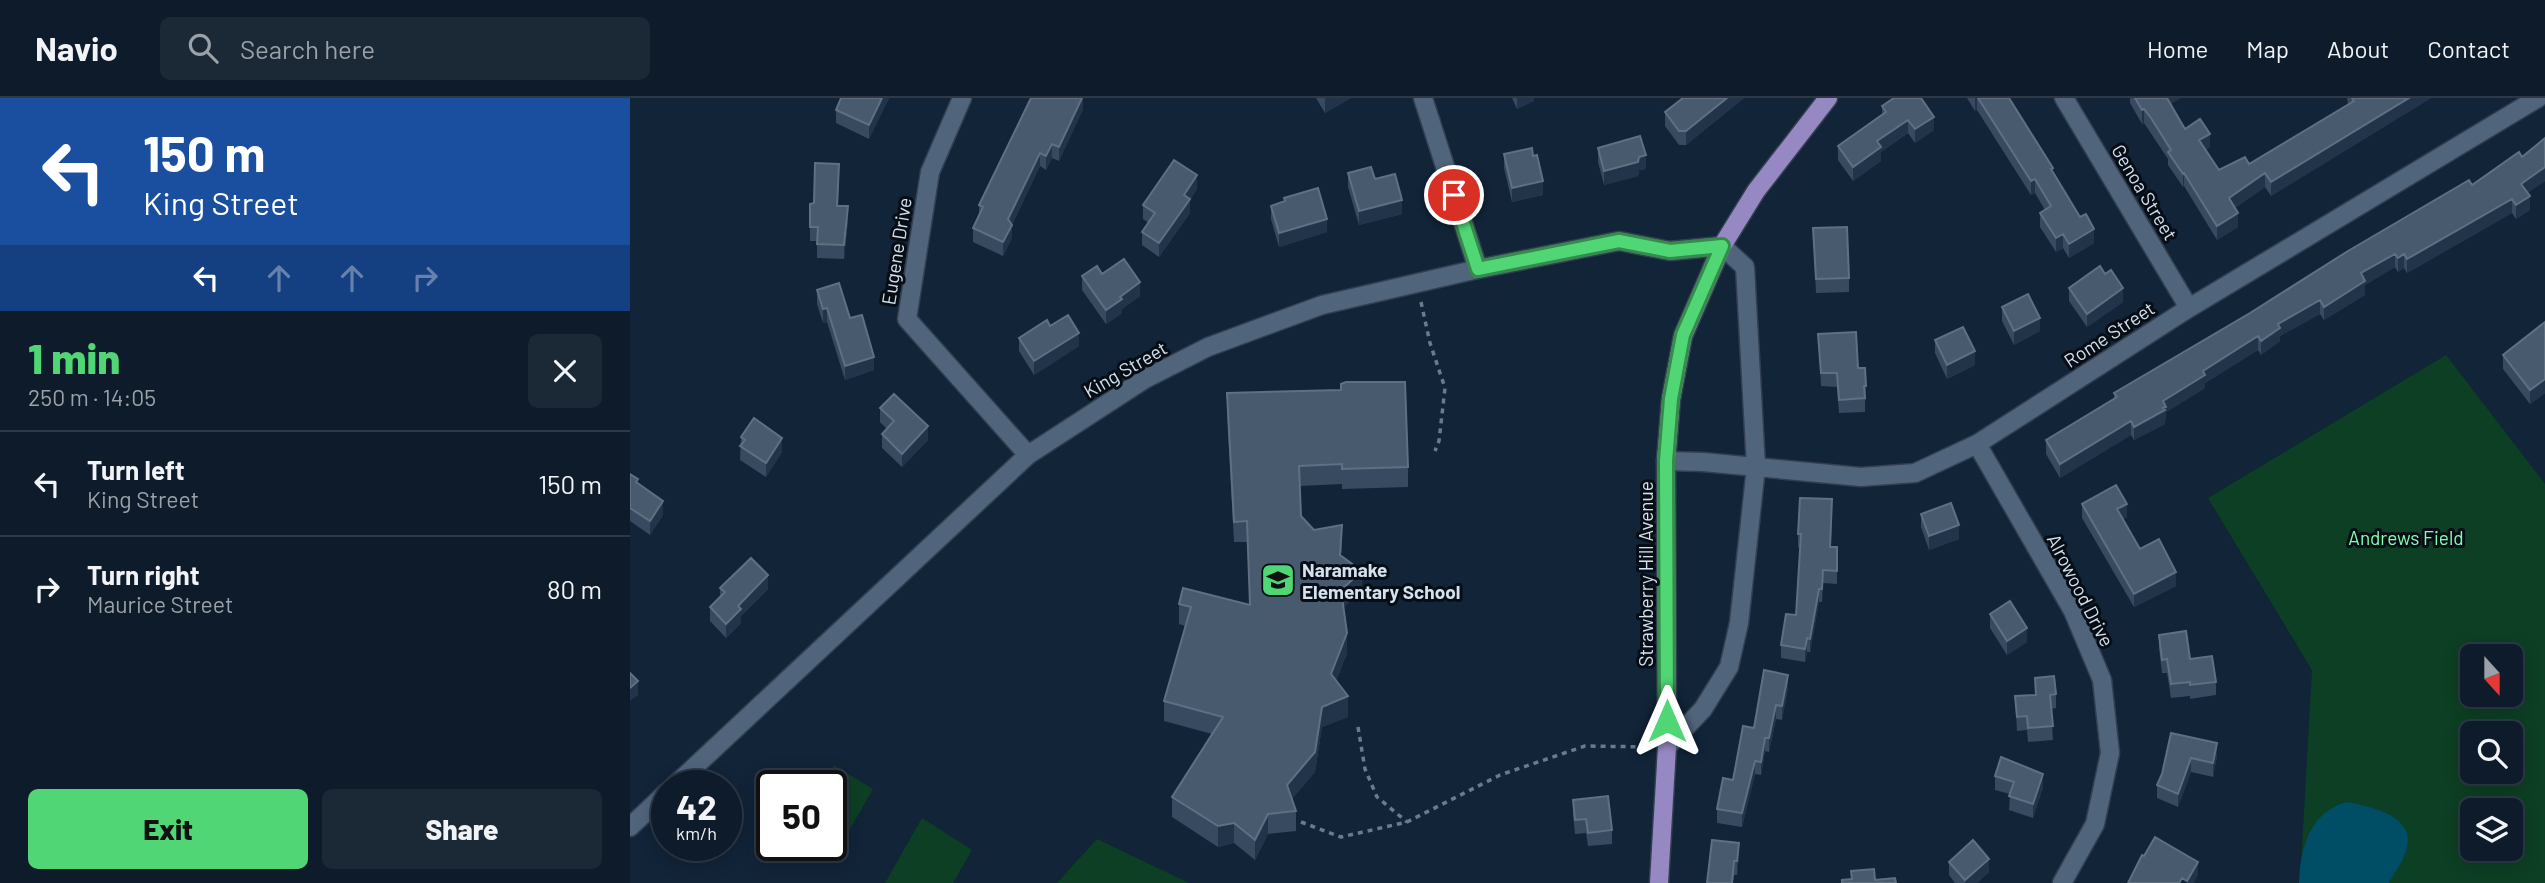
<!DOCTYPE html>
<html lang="en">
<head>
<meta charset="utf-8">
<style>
	:root { --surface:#0d1b2a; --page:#1b2836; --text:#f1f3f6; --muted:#9aa1a8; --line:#2d3947; --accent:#50d674 }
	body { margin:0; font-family:Barlow,sans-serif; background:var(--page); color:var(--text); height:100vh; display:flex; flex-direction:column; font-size:26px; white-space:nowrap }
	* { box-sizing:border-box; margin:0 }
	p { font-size:23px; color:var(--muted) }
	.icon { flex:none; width:38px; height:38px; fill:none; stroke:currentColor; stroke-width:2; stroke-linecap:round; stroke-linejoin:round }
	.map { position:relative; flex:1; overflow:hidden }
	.panel { display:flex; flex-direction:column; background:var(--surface); width:630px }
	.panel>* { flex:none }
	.banner { background:#1a4fa0; color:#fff; overflow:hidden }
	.needle { width:46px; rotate:159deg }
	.tools { position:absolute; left:1830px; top:546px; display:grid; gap:14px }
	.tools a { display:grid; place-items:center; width:63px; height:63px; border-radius:10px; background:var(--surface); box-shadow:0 4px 18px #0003,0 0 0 2px var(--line); font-size:35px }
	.speed { position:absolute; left:21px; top:672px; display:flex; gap:14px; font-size:35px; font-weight:700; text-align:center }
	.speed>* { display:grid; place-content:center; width:91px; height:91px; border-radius:50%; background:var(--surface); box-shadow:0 4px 18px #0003,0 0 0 2px var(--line); line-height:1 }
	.speed small { font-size:18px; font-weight:400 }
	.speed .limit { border:4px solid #111; border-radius:10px; background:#fff; color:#111 }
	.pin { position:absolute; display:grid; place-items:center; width:60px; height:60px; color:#fff; margin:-30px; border:4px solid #fff; border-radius:50%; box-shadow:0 2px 7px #0007 }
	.me { position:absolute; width:77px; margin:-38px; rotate:0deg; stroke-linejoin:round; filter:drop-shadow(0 0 5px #0008) }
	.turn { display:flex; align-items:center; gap:24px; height:147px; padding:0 28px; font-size:32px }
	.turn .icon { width:91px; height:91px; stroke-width:2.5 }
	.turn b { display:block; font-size:49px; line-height:60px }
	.lanes { display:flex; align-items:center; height:66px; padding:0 28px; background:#0003; justify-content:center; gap:35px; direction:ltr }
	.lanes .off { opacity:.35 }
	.round { display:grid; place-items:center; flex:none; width:74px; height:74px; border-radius:10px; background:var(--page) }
	.head { display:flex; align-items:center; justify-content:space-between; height:119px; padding:0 28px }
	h1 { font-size:42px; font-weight:800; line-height:52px; color:var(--accent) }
	.button { display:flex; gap:14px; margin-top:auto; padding:14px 28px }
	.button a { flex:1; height:80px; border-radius:10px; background:var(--accent); color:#111; font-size:28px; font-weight:800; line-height:80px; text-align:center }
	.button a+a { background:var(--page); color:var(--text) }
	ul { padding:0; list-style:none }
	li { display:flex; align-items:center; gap:21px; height:105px; padding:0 28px; border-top:2px solid var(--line) }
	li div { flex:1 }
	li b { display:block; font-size:26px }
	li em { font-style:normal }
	header { display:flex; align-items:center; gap:42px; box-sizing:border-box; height:98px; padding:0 35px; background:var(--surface); border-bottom:2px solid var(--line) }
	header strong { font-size:33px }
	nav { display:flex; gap:38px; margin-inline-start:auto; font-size:24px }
	.search { width:490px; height:63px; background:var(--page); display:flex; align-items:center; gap:18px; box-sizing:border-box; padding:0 24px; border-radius:10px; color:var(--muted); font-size:26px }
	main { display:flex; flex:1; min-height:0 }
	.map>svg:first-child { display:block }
</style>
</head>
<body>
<header>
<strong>Navio</strong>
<div class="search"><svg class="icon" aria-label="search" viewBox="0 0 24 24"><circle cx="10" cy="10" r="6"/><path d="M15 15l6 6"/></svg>Search here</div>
<nav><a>Home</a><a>Map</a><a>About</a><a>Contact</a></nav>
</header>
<main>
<section class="panel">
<div class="banner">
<div class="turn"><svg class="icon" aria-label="left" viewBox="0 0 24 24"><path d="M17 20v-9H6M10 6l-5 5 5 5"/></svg><div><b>150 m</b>King Street</div></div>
<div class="lanes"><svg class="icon" aria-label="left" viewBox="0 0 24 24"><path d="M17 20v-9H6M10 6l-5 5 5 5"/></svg><svg class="icon off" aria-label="ahead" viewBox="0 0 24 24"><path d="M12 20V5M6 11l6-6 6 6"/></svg><svg class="icon off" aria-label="ahead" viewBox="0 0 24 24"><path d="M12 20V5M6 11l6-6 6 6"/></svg><svg class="icon off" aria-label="right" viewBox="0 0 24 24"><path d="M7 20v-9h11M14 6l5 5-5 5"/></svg></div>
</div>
<div class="head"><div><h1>1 min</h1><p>250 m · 14:05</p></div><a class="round"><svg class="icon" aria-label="close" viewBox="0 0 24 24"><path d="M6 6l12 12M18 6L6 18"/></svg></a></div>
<ul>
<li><svg class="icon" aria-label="left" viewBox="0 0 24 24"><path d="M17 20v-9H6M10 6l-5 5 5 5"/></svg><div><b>Turn left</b><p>King Street</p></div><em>150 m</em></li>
<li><svg class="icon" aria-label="right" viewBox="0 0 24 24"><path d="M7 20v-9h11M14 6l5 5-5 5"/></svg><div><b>Turn right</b><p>Maurice Street</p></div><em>80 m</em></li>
</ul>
<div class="button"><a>Exit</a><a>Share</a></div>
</section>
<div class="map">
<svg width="1915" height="785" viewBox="0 0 1915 785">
	<rect width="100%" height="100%" fill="#112438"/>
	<path fill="#0d3f24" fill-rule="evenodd" d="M1816,257L1915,386V785H1670L1682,572L1578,400ZM1843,558H1881V597H1843ZM1843,635H1881V674H1843ZM1843,712H1881V751H1843Z
		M204,667L243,691L201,764L173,747H201V688H192Z
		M292,720L342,752L323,785H255Z
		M467,741L559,785H427Z"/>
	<path fill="#004d66" d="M1717,704C1740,708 1786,718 1777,750C1774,762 1765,774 1759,785H1669C1670,751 1680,713 1717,704Z"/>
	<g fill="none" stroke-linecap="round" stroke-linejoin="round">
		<g stroke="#333f50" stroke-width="21">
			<path id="minor" d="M332,0L300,74L277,221L398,357
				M793,0L848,171
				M1434,0L1559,210
				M1347,346L1443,513L1472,582L1480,655L1465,726L1432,785
				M1036,363L1073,364L1231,379L1285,375L1347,346L1559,210L1908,0
				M44,688L398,357L515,281L578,249L692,207L848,171L989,143L1040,153L1092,148L1115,169L1126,369L1109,525L1099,569L1073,611L1037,649
				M0,729L37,694"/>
		</g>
		<g stroke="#333f50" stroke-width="21">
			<path id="major" d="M1029,785L1037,649L1036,363L1041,301L1053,238L1092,148L1126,93L1198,0"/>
		</g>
		<path stroke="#6c7b8c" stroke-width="3.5" stroke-dasharray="5 5" stroke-linecap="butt" d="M791,204L800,245L815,290L809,343L805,353
			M728,629L735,671L747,699L777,724
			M671,724L711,739L777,724L870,677L955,648L1020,649"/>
		<use href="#minor" stroke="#50657c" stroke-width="18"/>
		<use href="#major" stroke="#9688c2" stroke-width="18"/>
	</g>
	<path fill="#374a5f" d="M211,0H259L239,41L206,25V12Z
		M453,0V11L429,63L422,60L416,72L410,68L382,127V140L373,158L343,144V130L349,118V107Z
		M686,0H721L695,15Z
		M882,0H904V3L887,11Z
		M1114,0L1056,47H1049L1035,28V14Z
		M1337,0H1379L1464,145L1439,160L1433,150L1426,154L1410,129V115L1415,112L1405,95L1401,97L1347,12L1345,13Z
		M1500,0H1551L1540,6L1555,31L1580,49L1576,52L1589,72L1619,66L1718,7L1717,0H1801L1641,98L1635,89L1605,110L1608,129L1587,142L1554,88L1553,89L1538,67V61L1514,25L1512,26L1500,5Z
		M1252,8L1304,32L1285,45L1278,35L1251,54V63L1223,83L1208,62V48L1252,16Z
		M1915,40V83L1897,95L1900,112L1886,121L1882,115L1777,175L1774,170L1768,174L1765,169L1735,187V197L1694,222L1690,216L1650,238V243L1631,257L1628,252L1575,285V290L1536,314V322L1535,323V326L1504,342L1501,337L1430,380L1416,356V342L1484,301V295L1892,59Z
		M968,50L1016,71L1009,72L1008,78L974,87L968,64Z
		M874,56L913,97L882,104L874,70Z
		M718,75L745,81L772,116L729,127L718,89Z
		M209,80L208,108L218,122L214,161L187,160V143H180V106L184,105Z
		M567,91L560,102V115L529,159L512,147V134L519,125L513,121V107Z
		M654,100L697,134L649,149L641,121V108L654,104Z
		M1183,130L1219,180V194L1186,195Z
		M472,176L510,198L492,211V215L476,226L452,192V178Z
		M1439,190L1493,204L1457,229L1439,203Z
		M187,192L244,272L215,282L197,224L193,225L187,206Z
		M1372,209L1410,233L1384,247L1372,223Z
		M1915,224V295L1900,306L1873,271V257Z
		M420,228L449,248L404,277L389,253V240Z
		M1188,236L1228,270H1235L1236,302H1235V314L1209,315L1207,289L1191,288Z
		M1305,242L1345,267L1317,281L1305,255Z
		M597,295L778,369V389L712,391V386L670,388L671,418L684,432L712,447L711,458L732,493L713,509L717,555L706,583L718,619L692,629L685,674L662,701L666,713V733L638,736L625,762L604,745L588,749L542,719V699L582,636L534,623V603L555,528L549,526V506L620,507L617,444H604L597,315Z
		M250,310L298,342L272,369L252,350V336L257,331L250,324Z
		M111,339L152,354L136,379L110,362Z
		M0,376L33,417L20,437L0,423Z
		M1452,406L1497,419L1493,421L1510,451L1546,488L1504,509L1452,420Z
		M1202,415L1201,449H1207V486L1193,485L1192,504H1189L1180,554H1177L1175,564L1151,560V547L1166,517L1170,450L1168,449V436Z
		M1291,416L1329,441L1299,452L1291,429Z
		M90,490L138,491L111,518V525L96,540L80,523V509L90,499Z
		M1360,516L1397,544L1377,557L1360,530Z
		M1529,537L1560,561L1586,584V597L1560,601V598L1541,600L1537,575H1532L1529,550Z
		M1405,580L1426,596V610L1421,611L1423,642L1398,644L1397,632L1387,633L1385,598L1405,597Z
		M1158,590L1152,622L1146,621L1139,654L1135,653L1131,677L1125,676L1112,729L1087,725V711L1103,682L1124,630Z
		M1541,635L1587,658L1583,679L1561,674L1548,709L1527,700V687L1532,676Z
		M1365,678L1413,689L1403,720L1379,712L1380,696L1365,692Z
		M943,702L982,732V746L958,748L956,735L945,736L943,716Z
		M1109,758L1107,777H1104L1103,785H1077Z
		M1319,764L1359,774L1347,785H1325L1319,777Z"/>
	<path fill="#213449" d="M252,0H259L239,41V27Z
		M452,0H453V11L429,63V49Z
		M696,0H721L695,15V1Z
		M887,0H904V3L887,11Z
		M1097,0H1114L1056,47V33Z
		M1345,0H1347V12L1345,13Z
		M1534,0H1551L1534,10Z
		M1779,0H1801L1641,98V84Z
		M1514,11V25L1512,26V12Z
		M1304,19V32L1285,45V31Z
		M1278,22V35L1251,54V63L1223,83V69L1247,43Z
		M1580,36V49L1569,56V42Z
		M422,46V60L416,72V58Z
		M410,55V68L382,127V140L373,158V144L378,121Z
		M1016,57V71L1009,72L1008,78L974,87V73Z
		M1915,69V83L1891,99V86Z
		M1554,75V88L1553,89V76Z
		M1635,75V89L1599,114V100Z
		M567,77V91L560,102V115L529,159V145L554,97Z
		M1405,81V95L1401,97V83Z
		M913,83V97L882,104V90Z
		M1900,98V112L1886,121V107Z
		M1882,101V115L1777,175V161Z
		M772,102V116L729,127V113Z
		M218,108V122L214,161V147Z
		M1608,115V129L1587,142V128Z
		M697,121V134L649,149V135Z
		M1464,131V145L1439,160V146Z
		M1433,136V150L1426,154V140Z
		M1765,156V169L1735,187V197L1694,222V209L1731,175Z
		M1774,156V170L1768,174V160Z
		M510,184V198L492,211V215L476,226V212L490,199Z
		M1493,190V204L1457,229V216Z
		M1690,202V216L1650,238V243L1631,257V243L1648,226Z
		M197,210V224L193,225V211Z
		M1410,220V233L1384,247V233Z
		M449,235V248L404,277V263Z
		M1628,238V252L1575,285V290L1536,314V322L1535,323V326L1504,342V329L1533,303L1573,273Z
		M1345,253V267L1317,281V267Z
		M244,259V272L215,282V268Z
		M1915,281V295L1900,306V292Z
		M1501,323V337L1430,380V366Z
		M298,328V342L272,369V356Z
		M152,340V354L136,379V365Z
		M33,403V417L20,437V423Z
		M1497,406V419L1487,425V411Z
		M1329,427V441L1299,452V438Z
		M732,473V493L711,512V492Z
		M1546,474V488L1504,509V496Z
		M138,477V491L111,518V525L96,540V526L108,508Z
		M1189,491V504L1180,554V541Z
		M1397,530V544L1377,557V543Z
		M717,535V555L701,596V576Z
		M1177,540V554L1175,564V551Z
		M1158,577V590L1152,622V608Z
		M8,583V597L0,603V590Z
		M718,598V619L692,629L685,674L657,707V687L692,609Z
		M1146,607V621L1139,654V640Z
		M1135,640V653L1131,677V664Z
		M1587,645V658L1583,679V665Z
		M1561,660V674L1548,709V696Z
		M1125,663V676L1112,729V715Z
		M1413,676V689L1403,720V706Z
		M638,716V736L625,762V742Z
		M604,725V745L588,749V728Z
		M1109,745V758L1107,777V763Z
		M1359,761V774L1347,785H1335V782Z
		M1568,764V777L1564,785H1557V783Z"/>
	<path fill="#485b6e" stroke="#5e7082" stroke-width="2" d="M211,0H252L239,27L206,12Z
		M401,0H452L429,49L422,46L416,58L410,55L378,121L382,127L373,144L343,130L353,109L349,107Z
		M1053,0H1097L1056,33H1049L1035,14Z
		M1264,0H1291L1304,19L1285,31L1278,22L1247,43L1251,49L1223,69L1208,48L1256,14L1252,8Z
		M1348,0H1379L1423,70L1421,71L1450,119L1456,116L1464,131L1439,146L1433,136L1426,140L1410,115L1421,108L1405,81L1401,83Z
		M1505,0H1537L1555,31L1570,21L1580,36L1569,42L1589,72L1615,59L1619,66L1724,3L1722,0H1779L1641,84L1635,75L1599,100L1608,115L1587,128L1554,75L1553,76L1538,54L1541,52L1521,20L1514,11L1512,12Z
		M1010,38L1016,57L1009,59L1008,64L974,73L968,50Z
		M1915,40V69L1891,86L1900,98L1886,107L1882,101L1777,161L1774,156L1768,160L1765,156L1731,175L1735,183L1694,209L1690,202L1648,226L1650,230L1631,243L1628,238L1573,273L1575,277L1533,303L1536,309L1533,310L1535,312L1504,329L1501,323L1430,366L1416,342L1487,299L1484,295L1620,215L1718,153L1839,82L1842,87L1889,54L1892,59Z
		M902,50L903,58L907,57L913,83L882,90L874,56Z
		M544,62L567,77L554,97L560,101L529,145L512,134L525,115L513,107Z
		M185,65L209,66L207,108H218L214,147L187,146L188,129H180V106L184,105Z
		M741,69L745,81L765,76L772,102L729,113L718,75Z
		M688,90L697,121L649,135L641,108L655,103L654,100Z
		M1217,129L1219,180L1186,181L1183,130Z
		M494,161L510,184L490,199L492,201L476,212L452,178L467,168L472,176Z
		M1470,168L1475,176L1481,172L1493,190L1457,216L1439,190Z
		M209,185L220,220L232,217L244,259L215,268L197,210L193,211L187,192Z
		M1398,196L1410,220L1384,233L1372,209Z
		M438,217L449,235L404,263L389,240L417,222L420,228Z
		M1915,224V281L1900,292L1873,257Z
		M1333,229L1345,253L1317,267L1305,242Z
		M1226,234L1228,270H1235L1236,288H1234L1235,300L1209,302L1207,275H1191L1188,236Z
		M716,284H775L778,369L712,371V366L669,368L671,418L684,432L712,427L710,457L732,473L711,492L717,535L701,576L718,598L692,609L685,654L657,687L666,713L638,716L625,742L604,725L588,728L542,699L593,619L534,603L561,509L549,506L553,490L620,507L617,423L604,424L597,295L711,292V286Z
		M264,296L298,328L272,356L252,336L264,323L250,310Z
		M124,320L152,340L136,365L110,348L115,342L111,339Z
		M0,376L8,381L6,384L33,403L20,423L0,410Z
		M1486,387L1497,406L1487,411L1510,451L1529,441L1546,474L1504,496L1452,406Z
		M1170,400L1202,401L1200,449H1207V473L1193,472L1192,491H1189L1180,541L1177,540L1175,551L1151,547L1156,516L1166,517L1171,436H1168Z
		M1321,405L1329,427L1299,438L1291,416Z
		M121,460L138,477L108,508L111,511L96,526L80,509L95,494L90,490Z
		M1380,503L1397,530L1377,543L1360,516Z
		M1556,533L1560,561L1582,558L1586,584L1560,587V584L1541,586L1537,561L1532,562L1529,537Z
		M1134,572L1158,577L1152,608L1146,607L1139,640H1135L1131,664L1125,663L1112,715L1087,711L1093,680L1103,682L1113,628L1124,630Z
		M0,575L8,583L0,590Z
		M1424,578L1426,596L1420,597L1423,628L1398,630L1397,618L1387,619L1385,598L1406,597L1405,580Z
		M1541,635L1587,645L1583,665L1561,660L1548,696L1527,687L1532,676Z
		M1371,659L1413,676L1403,706L1379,698L1384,684L1365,678Z
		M978,698L982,732L958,735L956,721L945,722L943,702Z
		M1525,739L1568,764L1557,783L1552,780L1549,785H1498L1512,757L1514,758Z
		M1082,742L1109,745L1107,763H1104L1102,785H1077Z
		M1343,742L1359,761L1335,782L1319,764Z
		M1244,771L1245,782L1265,780L1266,785H1212V782L1222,781L1221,773Z"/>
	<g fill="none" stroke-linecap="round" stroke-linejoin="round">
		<g stroke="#348b4b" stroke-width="18">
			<path id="route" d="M824,97L848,171L989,143L1040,153L1092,148L1053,237L1041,301L1036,363L1037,623"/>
		</g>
		<use href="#route" stroke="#50d674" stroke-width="12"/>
	</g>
	<defs>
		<g id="school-square" transform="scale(1.75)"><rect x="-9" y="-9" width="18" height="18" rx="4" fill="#50d674" stroke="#060d15"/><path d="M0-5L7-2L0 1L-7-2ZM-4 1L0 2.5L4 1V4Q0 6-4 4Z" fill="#111"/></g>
	</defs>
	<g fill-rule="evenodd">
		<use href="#school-square" x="648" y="482"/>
	</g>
	<g text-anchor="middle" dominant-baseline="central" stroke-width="6" stroke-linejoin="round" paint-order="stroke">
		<g font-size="19" fill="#d5e1ee" stroke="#060d15">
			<text transform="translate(1515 94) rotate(59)">Genoa Street</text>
			<text transform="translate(266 153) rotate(-81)">Eugene Drive</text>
			<text transform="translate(1479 236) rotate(-33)">Rome Street</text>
			<text transform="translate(495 271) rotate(-30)">King Street</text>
			<text transform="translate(1015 476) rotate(-90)">Strawberry Hill Avenue</text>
			<text transform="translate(1451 492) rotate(63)">Alrowood Drive</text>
		</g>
		<g font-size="19" fill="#80ffb2" stroke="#060d15">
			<text x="1776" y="439">Andrews Field</text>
		</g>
		<g font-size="19" font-weight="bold" fill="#d5e1ee" stroke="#060d15" text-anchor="start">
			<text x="672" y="471">Naramake<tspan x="672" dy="22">Elementary School</tspan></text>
		</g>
	</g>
</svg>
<div class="tools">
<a><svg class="needle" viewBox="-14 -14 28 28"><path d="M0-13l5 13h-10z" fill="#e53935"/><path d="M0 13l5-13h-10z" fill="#9aa1a8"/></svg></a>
<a><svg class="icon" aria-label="search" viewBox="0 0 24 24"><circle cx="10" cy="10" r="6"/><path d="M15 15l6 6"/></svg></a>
<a><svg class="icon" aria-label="layers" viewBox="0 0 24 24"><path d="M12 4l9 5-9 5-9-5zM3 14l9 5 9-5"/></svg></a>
</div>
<div class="speed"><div>42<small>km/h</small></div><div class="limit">50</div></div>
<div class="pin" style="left:824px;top:97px;background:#d93025"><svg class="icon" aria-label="arrive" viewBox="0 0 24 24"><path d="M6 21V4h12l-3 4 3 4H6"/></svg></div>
<svg class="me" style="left:1037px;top:623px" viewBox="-20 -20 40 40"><path d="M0-17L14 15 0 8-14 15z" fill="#50d674" stroke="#fff" stroke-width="4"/></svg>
</div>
</main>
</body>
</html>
